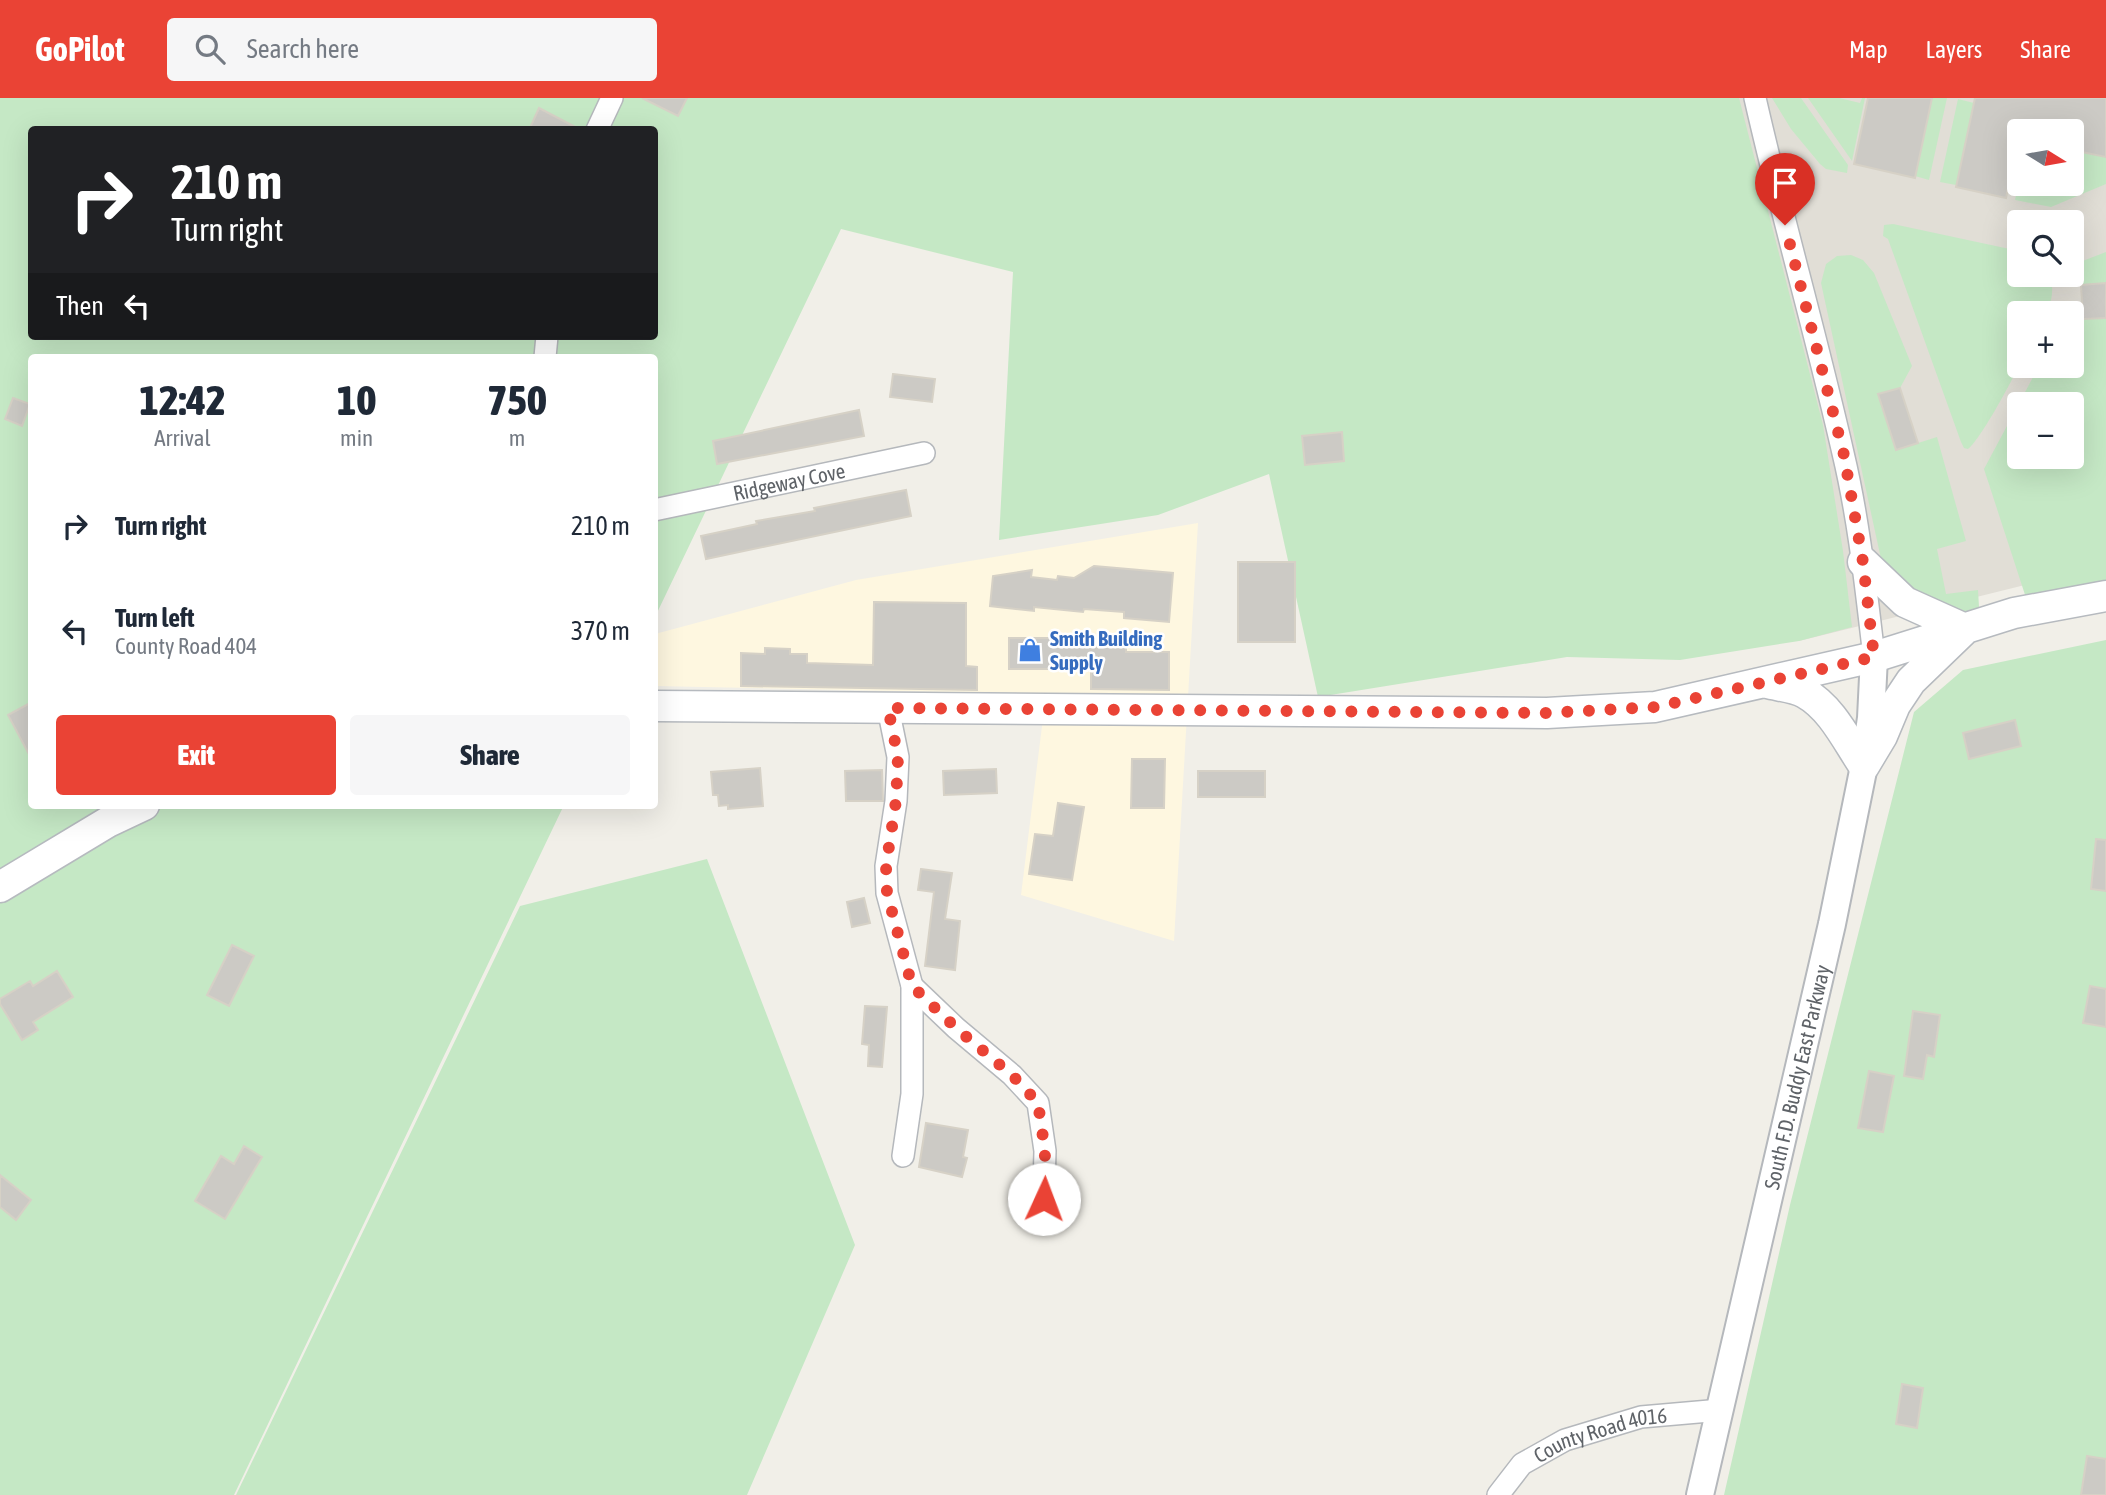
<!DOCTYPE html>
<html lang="en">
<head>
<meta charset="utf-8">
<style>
	:root { --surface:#fff; --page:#f6f6f7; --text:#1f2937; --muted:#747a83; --accent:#ea4335 }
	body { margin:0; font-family:"Asap Condensed",sans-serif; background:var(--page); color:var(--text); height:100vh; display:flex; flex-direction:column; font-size:26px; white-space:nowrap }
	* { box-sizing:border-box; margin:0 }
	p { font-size:23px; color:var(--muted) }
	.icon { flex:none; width:38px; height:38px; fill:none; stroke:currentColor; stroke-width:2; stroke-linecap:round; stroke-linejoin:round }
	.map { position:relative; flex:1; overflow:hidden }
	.side { position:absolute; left:28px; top:256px; width:630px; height:455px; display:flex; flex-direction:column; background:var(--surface); border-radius:7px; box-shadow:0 7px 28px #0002 }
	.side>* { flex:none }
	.hud { position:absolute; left:28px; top:28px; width:630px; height:214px; border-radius:7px; box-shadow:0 7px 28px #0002; background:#202124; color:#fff; overflow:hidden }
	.needle { width:46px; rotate:101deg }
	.fabs { position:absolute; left:2007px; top:21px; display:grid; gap:14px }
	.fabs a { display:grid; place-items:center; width:77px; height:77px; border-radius:7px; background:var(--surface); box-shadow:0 7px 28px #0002; font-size:35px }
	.pin { position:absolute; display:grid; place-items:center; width:60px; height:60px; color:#fff; margin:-72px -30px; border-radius:50% 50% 50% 0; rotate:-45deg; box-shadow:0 0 7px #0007 }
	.pin .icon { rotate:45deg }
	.me { position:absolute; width:77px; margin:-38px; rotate:2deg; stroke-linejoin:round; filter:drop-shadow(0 0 5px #0008) }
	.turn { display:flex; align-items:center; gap:24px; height:147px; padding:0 28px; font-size:32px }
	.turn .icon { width:91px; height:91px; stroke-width:2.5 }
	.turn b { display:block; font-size:49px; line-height:60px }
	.then { display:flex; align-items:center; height:66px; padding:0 28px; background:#0003; gap:14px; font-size:26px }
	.eta { display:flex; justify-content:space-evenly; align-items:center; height:119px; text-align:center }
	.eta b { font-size:42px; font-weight:800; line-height:49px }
	.primary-button { display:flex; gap:14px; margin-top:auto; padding:14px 28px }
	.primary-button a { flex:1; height:80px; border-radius:7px; background:var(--accent); color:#fff; font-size:28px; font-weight:800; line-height:80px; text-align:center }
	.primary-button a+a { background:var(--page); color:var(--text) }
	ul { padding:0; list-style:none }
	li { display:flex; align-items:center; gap:21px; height:105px; padding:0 28px }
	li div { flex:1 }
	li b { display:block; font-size:26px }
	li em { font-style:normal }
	header { display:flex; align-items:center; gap:42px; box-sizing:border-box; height:98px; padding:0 35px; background:var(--accent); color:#fff }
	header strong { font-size:33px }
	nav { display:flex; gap:38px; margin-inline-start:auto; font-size:24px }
	.search { width:490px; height:63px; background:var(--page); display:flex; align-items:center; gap:18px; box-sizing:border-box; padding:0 24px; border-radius:7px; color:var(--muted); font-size:26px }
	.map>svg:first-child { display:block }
</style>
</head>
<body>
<header>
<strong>GoPilot</strong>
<div class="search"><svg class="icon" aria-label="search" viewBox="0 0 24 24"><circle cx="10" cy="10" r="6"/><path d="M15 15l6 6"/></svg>Search here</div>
<nav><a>Map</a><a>Layers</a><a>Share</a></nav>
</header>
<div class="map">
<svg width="2106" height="1397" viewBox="0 0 2106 1397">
	<rect width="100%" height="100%" fill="#f1efe8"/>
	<path fill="#fef7e0" d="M1198,425L1174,843L1021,797L1046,596L655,588V536L856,482Z"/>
	<path fill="#e1ded6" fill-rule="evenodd" d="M1636,0H2106V467L1799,543ZM2020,33H2072V86H2020ZM2020,124H2072V177H2020ZM2020,215H2072V268H2020ZM2020,306H2072V359H2020Z"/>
	<path fill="#c5e8c5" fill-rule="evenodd" d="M0,0H1739L1823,327L1843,453L1852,529L1799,543L1680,562L1567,559L1318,599L1269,376L1158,417L999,442L1013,174L841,131L655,519L654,259H32V707H564L234,1397H0ZM32,32H654V238H32Z
		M1772,0H1801L1848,67L1847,75L1826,71L1820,66L1791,31Z
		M1808,0H1839L1860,5L1862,0H1865L1852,63Z
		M1932,0H1947L1929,82L1915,78Z
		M1958,1L1974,5L1956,87L1940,84Z
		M2072,52L2106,59V86L2051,109L2015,102L2019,84L2020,86H2072Z
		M1893,126L2019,153L2020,177H2051C2053,192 2053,202 2046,215H2020C2020,230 2023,251 2019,266C2015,279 1978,345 1968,351L1964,350L1961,344L1888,141L1883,138L1884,127Z
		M2106,154V185L2081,187L2080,164Z
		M1851,157L1863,162L1874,175L1912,268L1900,290L1879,297L1896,352L1937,339L1966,443L1937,451L1946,496L1978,492L1979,509L1969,522L1908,498L1883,470L1821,185L1826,166L1837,158Z
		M2082,213L2083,221L2106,220V486L2028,506L1984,371L2039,268H2072V215H2068ZM2020,306H2072V359H2020Z
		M2106,542V1397H1724L1790,1107L1914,614L1963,572Z
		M707,761L855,1147L747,1397H236L520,808Z"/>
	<path fill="#cccac5" stroke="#d6d1c6" stroke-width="2" d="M642,0H687L678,18Z
		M1868,0H1932L1915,80L1854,66Z
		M1975,0H2106V59L2072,52V33H2020L2006,100L1956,89Z
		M539,10L581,32H529Z
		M2106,185V220L2083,221L2081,187Z
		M893,276L935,281L932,304L890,299Z
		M1900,290L1918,345L1896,352L1878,296Z
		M13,300L30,306L22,328L5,321Z
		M859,312L864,338L717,366L713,343Z
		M1342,334L1344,363L1305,367L1302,338Z
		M906,392L911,418L706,461L701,438L757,426L756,423L815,413L814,410Z
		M1238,464H1295V544H1238Z
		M1094,468L1173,475L1169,524L1124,520V514L1084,511L1083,514L1034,509V513L990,508L993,478L1032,472L1031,479L1057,482L1058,478L1074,480Z
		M874,504L966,505V568L977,569V592L741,588V555L765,556V550L790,551V556H807V565L873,567Z
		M1009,540H1066V548L1126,549V554H1169V592L1091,591V571H1009Z
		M32,604V662L8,617Z
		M2015,622L2021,648L1969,661L1963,635Z
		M1132,661H1165L1164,710H1131Z
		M760,670L763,708L728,711V707L719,708L718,697H713L711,674Z
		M996,671L997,695L944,697L943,673Z
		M882,672L883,703H846L845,673Z
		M1198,673H1265V699H1198Z
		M1058,705L1084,709L1072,782L1029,776L1035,736L1053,738Z
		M2096,741L2106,742V793L2091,791Z
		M921,771L952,775L945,821L960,823L955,872L925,868L934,794L918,792Z
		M864,800L870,825L852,829L847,804Z
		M232,847L254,858L229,908L207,897Z
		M57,873L73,899L33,924L38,932L22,942L0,906V901L30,883L33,888Z
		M2090,888L2106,891V929L2083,925Z
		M865,908L887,909L882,969L868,968L869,947L862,946Z
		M1913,913L1940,917L1934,959L1927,957L1923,981L1904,978Z
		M1869,973L1894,978L1883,1034L1858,1030Z
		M926,1025L968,1032L963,1059L967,1060L962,1079L919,1069Z
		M244,1048L262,1059L225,1121L195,1103L221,1058L234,1066Z
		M0,1077L31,1102L16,1122L0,1109Z
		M1902,1286L1923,1290L1917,1330L1896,1326Z
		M2087,1358L2106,1361V1397H2081Z"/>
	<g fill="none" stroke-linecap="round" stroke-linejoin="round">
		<g stroke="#b5b8bc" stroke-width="24">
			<g id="minor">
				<path d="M1755,0C1782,119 1816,236 1843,355C1859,422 1866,491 1874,559"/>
				<path d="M597,32L612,0"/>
				<path d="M545,259L547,238"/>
				<path id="s1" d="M654,412L924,355"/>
				<path d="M888,610L898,659L896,703L886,768L887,795L912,888V996L903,1058"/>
				<path d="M912,888L956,930L1012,977L1038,1005L1045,1053L1043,1125"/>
				<path id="s2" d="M1498,1397L1522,1366L1565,1342L1641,1319L1721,1312"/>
			</g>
		</g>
		<g stroke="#b5b8bc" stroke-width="30">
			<g id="tertiary">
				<path id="s3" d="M1700,1397L1832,826L1864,668L1871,620L1874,559"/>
			</g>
		</g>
		<g stroke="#b6babf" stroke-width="33">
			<path id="secondary" d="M1767,585C1779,588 1794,589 1805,595C1832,610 1847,643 1864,668L1882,638L1895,607L1911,583L1965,531L1905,504L1863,464
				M654,608L1547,615L1655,609L1874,559L2014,515L2106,498
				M0,789L108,724L144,707"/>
		</g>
		<use href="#minor" stroke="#fff" stroke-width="21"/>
		<use href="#tertiary" stroke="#fff" stroke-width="26"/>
		<use href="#secondary" stroke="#fff" stroke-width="30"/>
	</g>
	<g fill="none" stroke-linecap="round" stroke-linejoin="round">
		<path stroke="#ea4335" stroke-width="12" stroke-dasharray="0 21.6" d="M1044,1101L1045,1053L1038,1005L1012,977L956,930L912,888L887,795L886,768L896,703L898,659L888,610L1546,615L1656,609L1874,559L1863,464L1844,357L1785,127"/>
	</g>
	<defs>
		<g id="shop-bare" transform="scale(1.89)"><path d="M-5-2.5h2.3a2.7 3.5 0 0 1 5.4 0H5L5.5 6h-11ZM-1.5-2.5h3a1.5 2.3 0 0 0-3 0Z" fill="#3f7fe0" stroke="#fff" stroke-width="2.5" paint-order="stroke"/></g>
	</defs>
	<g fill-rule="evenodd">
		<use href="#shop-bare" x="1030" y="552"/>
	</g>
	<g text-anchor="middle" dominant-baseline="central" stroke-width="5" stroke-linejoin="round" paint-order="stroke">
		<g font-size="21" fill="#5f6368" stroke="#fff">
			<text stroke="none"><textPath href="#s1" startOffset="138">Ridgeway Cove</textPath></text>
			<text stroke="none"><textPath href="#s3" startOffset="429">South F.D. Buddy East Parkway</textPath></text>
			<text stroke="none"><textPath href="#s2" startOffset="124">County Road 4016</textPath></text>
		</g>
		<g font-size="21" font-weight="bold" fill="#366cbe" stroke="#fff" text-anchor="start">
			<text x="1050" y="540">Smith Building<tspan x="1050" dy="24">Supply</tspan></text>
		</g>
	</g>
</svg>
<div class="fabs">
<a><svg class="needle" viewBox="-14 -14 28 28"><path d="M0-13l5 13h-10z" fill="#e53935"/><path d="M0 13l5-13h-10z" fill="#747a83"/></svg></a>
<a><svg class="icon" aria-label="search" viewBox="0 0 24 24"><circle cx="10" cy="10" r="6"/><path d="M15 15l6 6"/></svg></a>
<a>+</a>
<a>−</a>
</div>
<div class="pin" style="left:1785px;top:127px;background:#d93025"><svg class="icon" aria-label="arrive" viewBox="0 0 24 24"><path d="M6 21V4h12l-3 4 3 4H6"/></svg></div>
<svg class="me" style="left:1044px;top:1101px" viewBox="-20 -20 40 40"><circle r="19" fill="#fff"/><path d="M0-13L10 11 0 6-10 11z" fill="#ea4335"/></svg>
<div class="hud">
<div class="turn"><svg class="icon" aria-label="right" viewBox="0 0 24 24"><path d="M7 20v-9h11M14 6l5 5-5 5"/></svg><div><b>210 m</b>Turn right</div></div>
<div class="then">Then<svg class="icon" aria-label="left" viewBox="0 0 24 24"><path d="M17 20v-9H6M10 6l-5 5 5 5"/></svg></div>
</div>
<section class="side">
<div class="eta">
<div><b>12:42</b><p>Arrival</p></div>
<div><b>10</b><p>min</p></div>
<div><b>750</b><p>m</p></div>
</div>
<ul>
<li><svg class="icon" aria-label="right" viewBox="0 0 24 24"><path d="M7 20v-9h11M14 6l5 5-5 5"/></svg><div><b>Turn right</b></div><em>210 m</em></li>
<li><svg class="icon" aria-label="left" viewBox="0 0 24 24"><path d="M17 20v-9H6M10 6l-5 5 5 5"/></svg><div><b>Turn left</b><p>County Road 404</p></div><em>370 m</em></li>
</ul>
<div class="primary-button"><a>Exit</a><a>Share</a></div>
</section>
</div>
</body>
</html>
